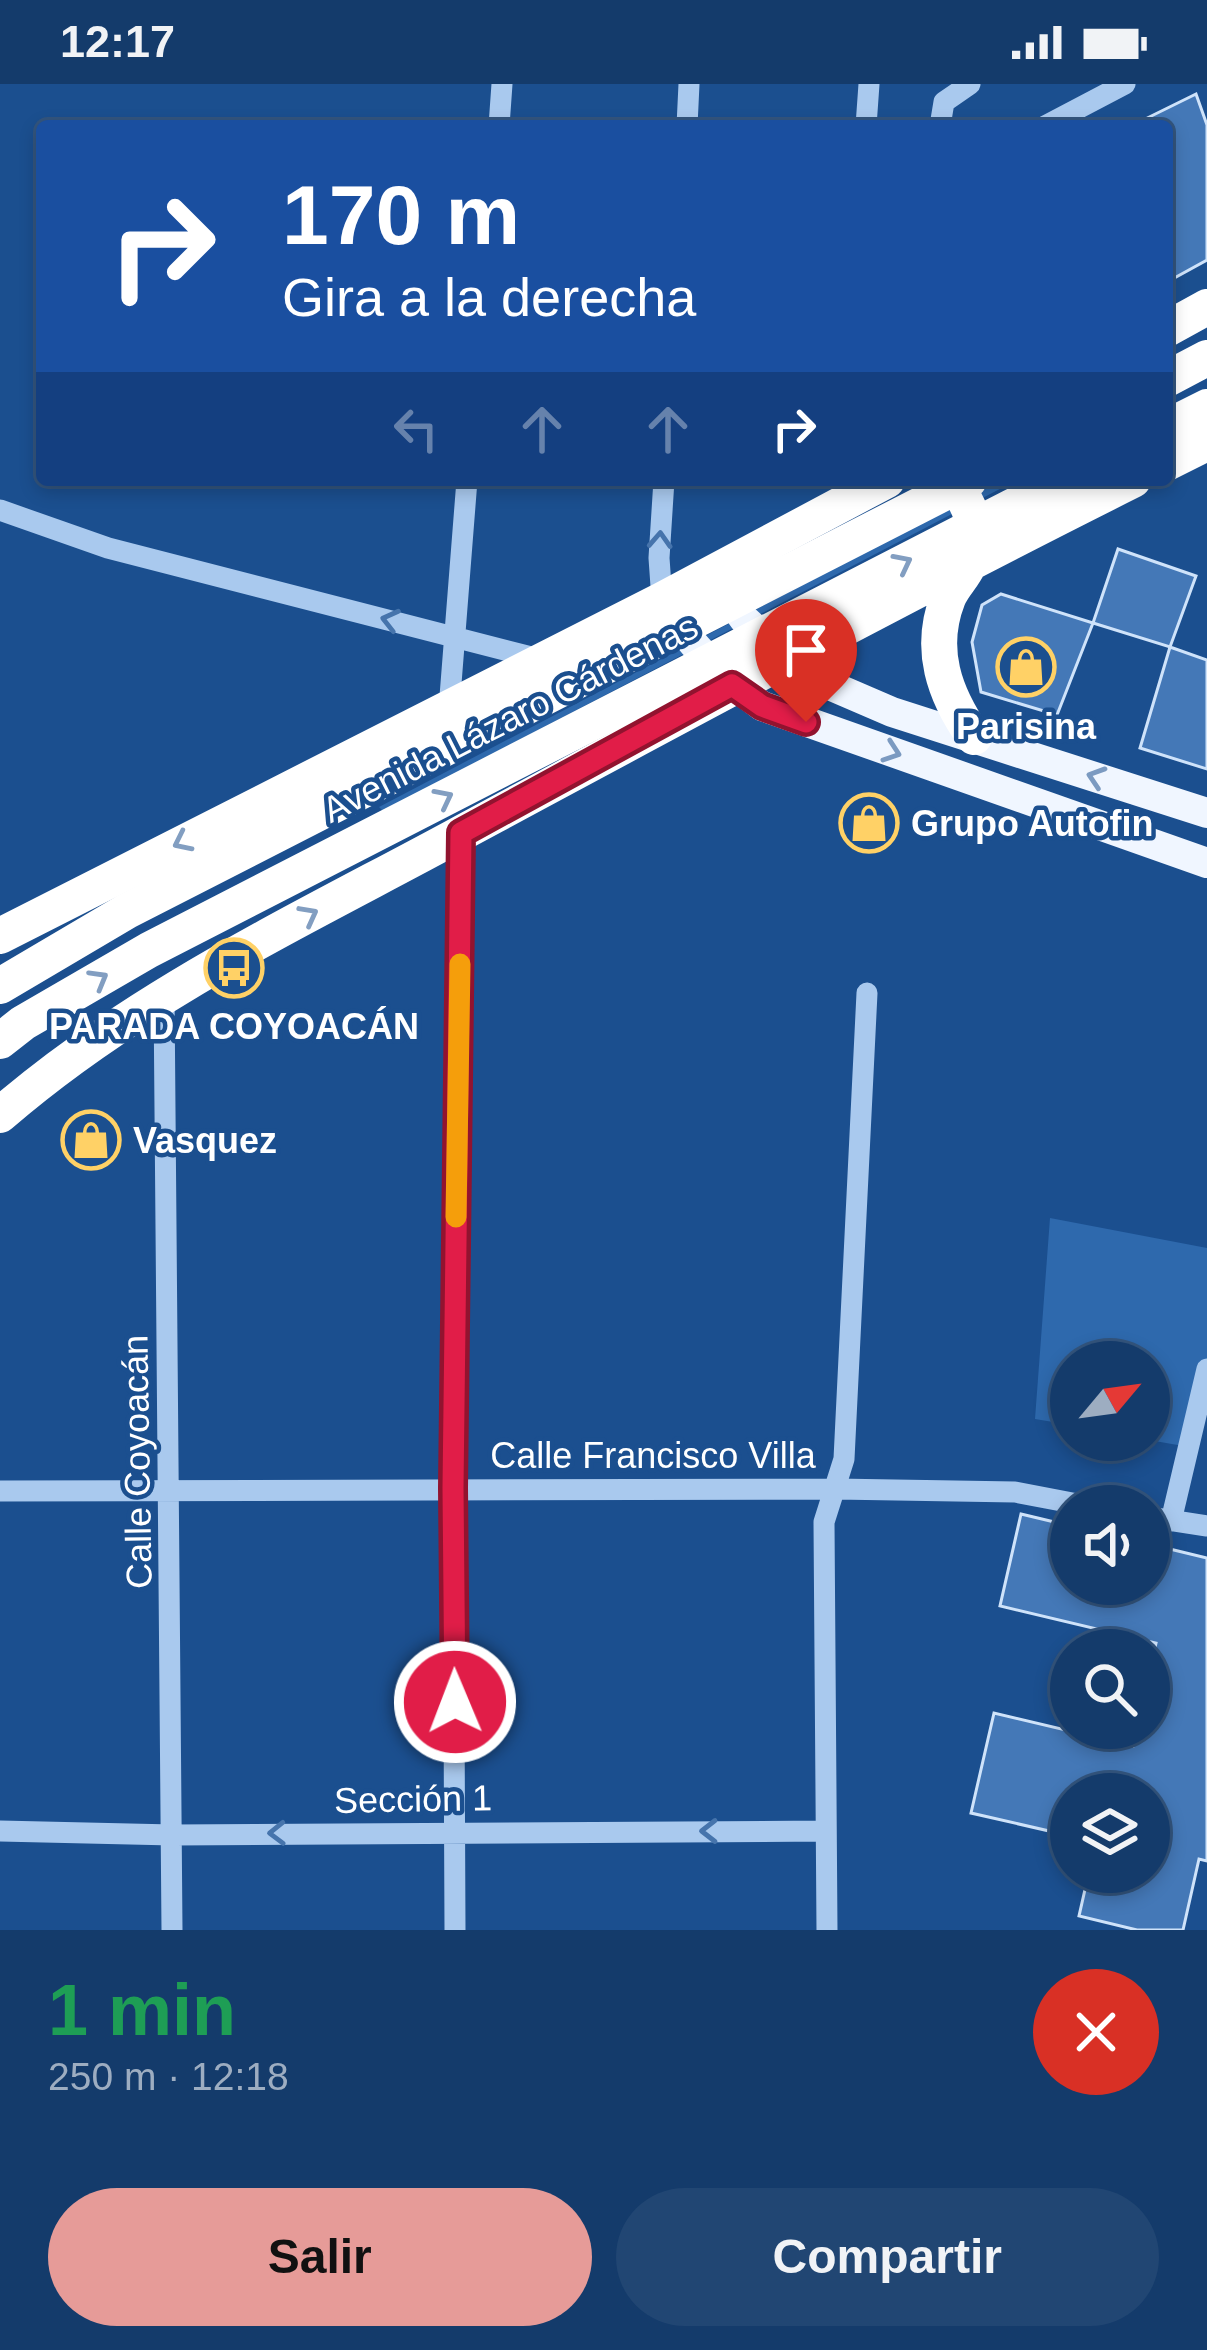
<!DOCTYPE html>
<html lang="es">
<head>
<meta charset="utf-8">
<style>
	:root { --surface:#143b6b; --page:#214673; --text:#f1f3f6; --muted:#9dadc1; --line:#33557e; --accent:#e69b98 }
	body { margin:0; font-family:Helvetica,sans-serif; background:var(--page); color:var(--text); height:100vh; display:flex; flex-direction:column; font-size:45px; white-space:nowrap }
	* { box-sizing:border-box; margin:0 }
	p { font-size:39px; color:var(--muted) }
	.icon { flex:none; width:66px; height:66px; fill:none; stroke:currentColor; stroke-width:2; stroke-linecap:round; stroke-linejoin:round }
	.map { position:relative; height:1846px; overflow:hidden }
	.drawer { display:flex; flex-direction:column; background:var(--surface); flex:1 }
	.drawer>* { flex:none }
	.hud { position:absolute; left:36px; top:36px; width:1137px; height:366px; border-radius:12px; box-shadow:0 6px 18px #0003,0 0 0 3px var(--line); background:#1a4fa0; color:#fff; overflow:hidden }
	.needle { width:78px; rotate:61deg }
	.buttons { position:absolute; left:1050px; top:1257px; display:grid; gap:24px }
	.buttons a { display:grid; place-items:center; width:120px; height:120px; border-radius:50%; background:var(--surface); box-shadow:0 6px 18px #0003,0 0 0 3px var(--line); font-size:60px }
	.pin { position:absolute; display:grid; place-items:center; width:102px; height:102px; color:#fff; margin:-123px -51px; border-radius:50% 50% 50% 0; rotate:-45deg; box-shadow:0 0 12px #0007 }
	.pin .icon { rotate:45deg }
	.me { position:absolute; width:132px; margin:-66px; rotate:359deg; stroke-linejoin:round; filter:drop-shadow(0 0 9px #0008) }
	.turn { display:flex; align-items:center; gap:42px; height:252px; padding:0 48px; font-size:54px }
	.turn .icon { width:156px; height:156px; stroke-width:2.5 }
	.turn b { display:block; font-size:84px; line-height:102px }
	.lanes { display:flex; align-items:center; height:114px; padding:0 48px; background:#0003; justify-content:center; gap:60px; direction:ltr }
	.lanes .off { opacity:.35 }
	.round { display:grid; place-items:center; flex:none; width:126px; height:126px; border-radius:63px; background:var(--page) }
	.head { display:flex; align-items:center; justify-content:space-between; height:204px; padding:0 48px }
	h1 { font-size:72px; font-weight:600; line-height:90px; color:#1e9e55 }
	.action { display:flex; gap:24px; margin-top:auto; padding:24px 48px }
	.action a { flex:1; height:138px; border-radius:72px; background:var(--accent); color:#111; font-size:48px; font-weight:600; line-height:138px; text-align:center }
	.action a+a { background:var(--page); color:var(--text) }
	.status { display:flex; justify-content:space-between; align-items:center; height:84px; padding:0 60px; background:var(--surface); direction:ltr }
	.status svg { height:33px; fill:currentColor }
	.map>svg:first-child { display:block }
</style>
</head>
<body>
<div class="status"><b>12:17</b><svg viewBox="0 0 49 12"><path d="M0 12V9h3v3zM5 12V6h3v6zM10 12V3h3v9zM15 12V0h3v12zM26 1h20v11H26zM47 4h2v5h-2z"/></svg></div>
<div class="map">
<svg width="1207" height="1846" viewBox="0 0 1207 1846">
	<rect width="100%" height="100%" fill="#1b4f8f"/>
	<path fill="#2e69ad" d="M1003,396H1017L383,727L379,723Z
		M1050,1134L1207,1164V1291L1189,1363L1149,1356V1278H1071V1341L1035,1335Z"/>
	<path fill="#4478b7" stroke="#cfe3fa" stroke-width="3" d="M1196,10L1207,41V176L1167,198V42H1131Z
		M1118,465L1196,492L1170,563L1093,539Z
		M1001,510L1093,539L1057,631L981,608L972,558L982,521Z
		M1170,563L1207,576V685L1140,664Z
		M1021,1430L1071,1442V1500H1149V1460L1207,1474V1777L1199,1775L1183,1846H1137L1079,1832L1089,1788H1149V1710H1071V1752L971,1729L994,1629L1133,1662L1137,1644H1149V1590L1156,1559L1000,1522Z"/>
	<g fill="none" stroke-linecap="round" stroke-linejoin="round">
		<path stroke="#a9c9ee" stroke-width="21" d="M499,42L502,0
			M687,42L689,0
			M866,42L869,0
			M940,42L944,18L970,0
			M1045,42L1125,0
			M0,426L108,464L543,576
			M662,516L659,474L664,396
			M449,625L467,396
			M164,910L172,1846
			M0,1407L836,1405L1015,1408L1088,1422
			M1149,1433L1207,1442
			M1171,1437L1207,1285
			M0,1747L173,1751L826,1747
			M455,1846L453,1404L461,749
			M827,1846L824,1438L844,1375L867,909"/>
		<path stroke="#f0f6ff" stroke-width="30" d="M718,499L744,535L785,573L820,597L892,628L1207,729
			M668,526C694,565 724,595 762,622L1207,779"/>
		<path stroke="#fff" stroke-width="36" d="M1167,245L1207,223
			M1167,295L1207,274
			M1167,343L1207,323
			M1167,379L1207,359
			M952,396C971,421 983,452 968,482C963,493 953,502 948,514C928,565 944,610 974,653
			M0,852L662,516L887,396
			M0,1031C136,913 299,837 456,752C681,631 905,510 1133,396"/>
		<path stroke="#fff" stroke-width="36" d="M0,902L127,827L969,396
			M0,957L23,939L149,866L1064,396"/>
	</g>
	<defs><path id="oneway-chevron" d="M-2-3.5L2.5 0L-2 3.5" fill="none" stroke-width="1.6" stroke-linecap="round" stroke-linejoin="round" transform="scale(3)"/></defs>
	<g stroke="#4674ac">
		<use href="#oneway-chevron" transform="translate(660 456) rotate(-87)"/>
		<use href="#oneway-chevron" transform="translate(390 536) rotate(-166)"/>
		<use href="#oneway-chevron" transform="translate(709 1747) rotate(-180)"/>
		<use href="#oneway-chevron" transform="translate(277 1749) rotate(179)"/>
	</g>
	<g stroke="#829ec1">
		<use href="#oneway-chevron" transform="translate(903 479) rotate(-27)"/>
		<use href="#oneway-chevron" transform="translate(444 714) rotate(-27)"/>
		<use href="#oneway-chevron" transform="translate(182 758) rotate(154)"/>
		<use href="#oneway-chevron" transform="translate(309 831) rotate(-28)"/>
		<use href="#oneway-chevron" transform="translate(99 895) rotate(-30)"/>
	</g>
	<g stroke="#7b9ac1">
		<use href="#oneway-chevron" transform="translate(892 668) rotate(19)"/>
		<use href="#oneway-chevron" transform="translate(1096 693) rotate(-162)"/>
	</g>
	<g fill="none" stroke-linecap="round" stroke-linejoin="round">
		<g stroke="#92132f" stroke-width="30">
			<path id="route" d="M455,1618L453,1404L461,749L732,601L762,622L806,638"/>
		</g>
		<use href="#route" stroke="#e11d48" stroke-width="21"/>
		<path stroke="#f59e0b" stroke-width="21" d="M456,1133L460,880"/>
	</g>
	<defs>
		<g id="shop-ring" transform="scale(3)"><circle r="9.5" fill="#1b4f8f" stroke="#ffd166" stroke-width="1.5"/><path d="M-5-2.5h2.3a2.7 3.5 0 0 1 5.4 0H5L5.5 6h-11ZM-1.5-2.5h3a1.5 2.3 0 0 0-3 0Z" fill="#ffd166"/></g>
		<g id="bus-ring" transform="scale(3)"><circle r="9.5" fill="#1b4f8f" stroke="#ffd166" stroke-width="1.5"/><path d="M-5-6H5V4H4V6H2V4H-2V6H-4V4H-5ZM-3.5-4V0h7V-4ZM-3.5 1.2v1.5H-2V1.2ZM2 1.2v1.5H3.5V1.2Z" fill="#ffd166"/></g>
	</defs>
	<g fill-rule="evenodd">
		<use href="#shop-ring" x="1026" y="583"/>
		<use href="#shop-ring" x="869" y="739"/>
		<use href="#bus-ring" x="234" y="884"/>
		<use href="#shop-ring" x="91" y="1056"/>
	</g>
	<g text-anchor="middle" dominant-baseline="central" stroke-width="9" stroke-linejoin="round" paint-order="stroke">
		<g font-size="36" fill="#fff" stroke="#1b4f8f">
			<text transform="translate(510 634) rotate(-27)">Avenida Lázaro Cárdenas</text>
			<text x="653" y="1371">Calle Francisco Villa</text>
			<text transform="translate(137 1378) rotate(-91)">Calle Coyoacán</text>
			<text transform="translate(413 1715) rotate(-1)">Sección 1</text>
		</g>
		<g font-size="36" font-weight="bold" fill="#fff" stroke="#1b4f8f">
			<text x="1026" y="642">Parisina</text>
			<text x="911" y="739" text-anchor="start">Grupo Autofin</text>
			<text x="234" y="942">PARADA COYOACÁN</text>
			<text x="133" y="1056" text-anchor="start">Vasquez</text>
		</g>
	</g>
</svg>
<div class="buttons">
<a><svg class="needle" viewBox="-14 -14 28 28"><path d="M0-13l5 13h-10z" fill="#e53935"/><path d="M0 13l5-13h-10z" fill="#9dadc1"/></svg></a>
<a><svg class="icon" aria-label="sound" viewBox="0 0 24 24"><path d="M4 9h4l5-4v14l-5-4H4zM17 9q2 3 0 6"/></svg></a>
<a><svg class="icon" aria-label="search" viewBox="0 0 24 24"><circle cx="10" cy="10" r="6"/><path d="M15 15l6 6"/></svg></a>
<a><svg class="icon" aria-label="layers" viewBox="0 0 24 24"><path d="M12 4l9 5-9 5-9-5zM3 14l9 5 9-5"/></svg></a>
</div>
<div class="pin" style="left:806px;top:638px;background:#d93025"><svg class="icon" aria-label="arrive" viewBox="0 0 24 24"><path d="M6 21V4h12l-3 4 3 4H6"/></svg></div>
<svg class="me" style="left:455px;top:1618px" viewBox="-20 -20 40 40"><circle r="17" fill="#e11d48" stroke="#fff" stroke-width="3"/><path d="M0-11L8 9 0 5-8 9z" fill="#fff"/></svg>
<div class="hud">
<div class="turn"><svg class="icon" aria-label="right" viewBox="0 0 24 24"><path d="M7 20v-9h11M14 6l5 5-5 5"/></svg><div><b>170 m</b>Gira a la derecha</div></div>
<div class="lanes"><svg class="icon off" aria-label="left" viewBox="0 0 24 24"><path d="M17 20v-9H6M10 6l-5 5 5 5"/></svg><svg class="icon off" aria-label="ahead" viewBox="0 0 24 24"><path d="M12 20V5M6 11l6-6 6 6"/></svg><svg class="icon off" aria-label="ahead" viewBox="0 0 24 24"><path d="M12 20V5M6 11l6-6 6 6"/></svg><svg class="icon" aria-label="right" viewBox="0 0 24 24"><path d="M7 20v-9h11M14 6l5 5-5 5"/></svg></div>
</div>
</div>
<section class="drawer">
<div class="head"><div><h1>1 min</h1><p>250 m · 12:18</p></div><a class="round" style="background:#d93025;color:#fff"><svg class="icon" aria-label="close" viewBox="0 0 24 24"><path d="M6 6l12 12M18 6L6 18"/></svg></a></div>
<div class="action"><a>Salir</a><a>Compartir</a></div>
</section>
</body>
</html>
